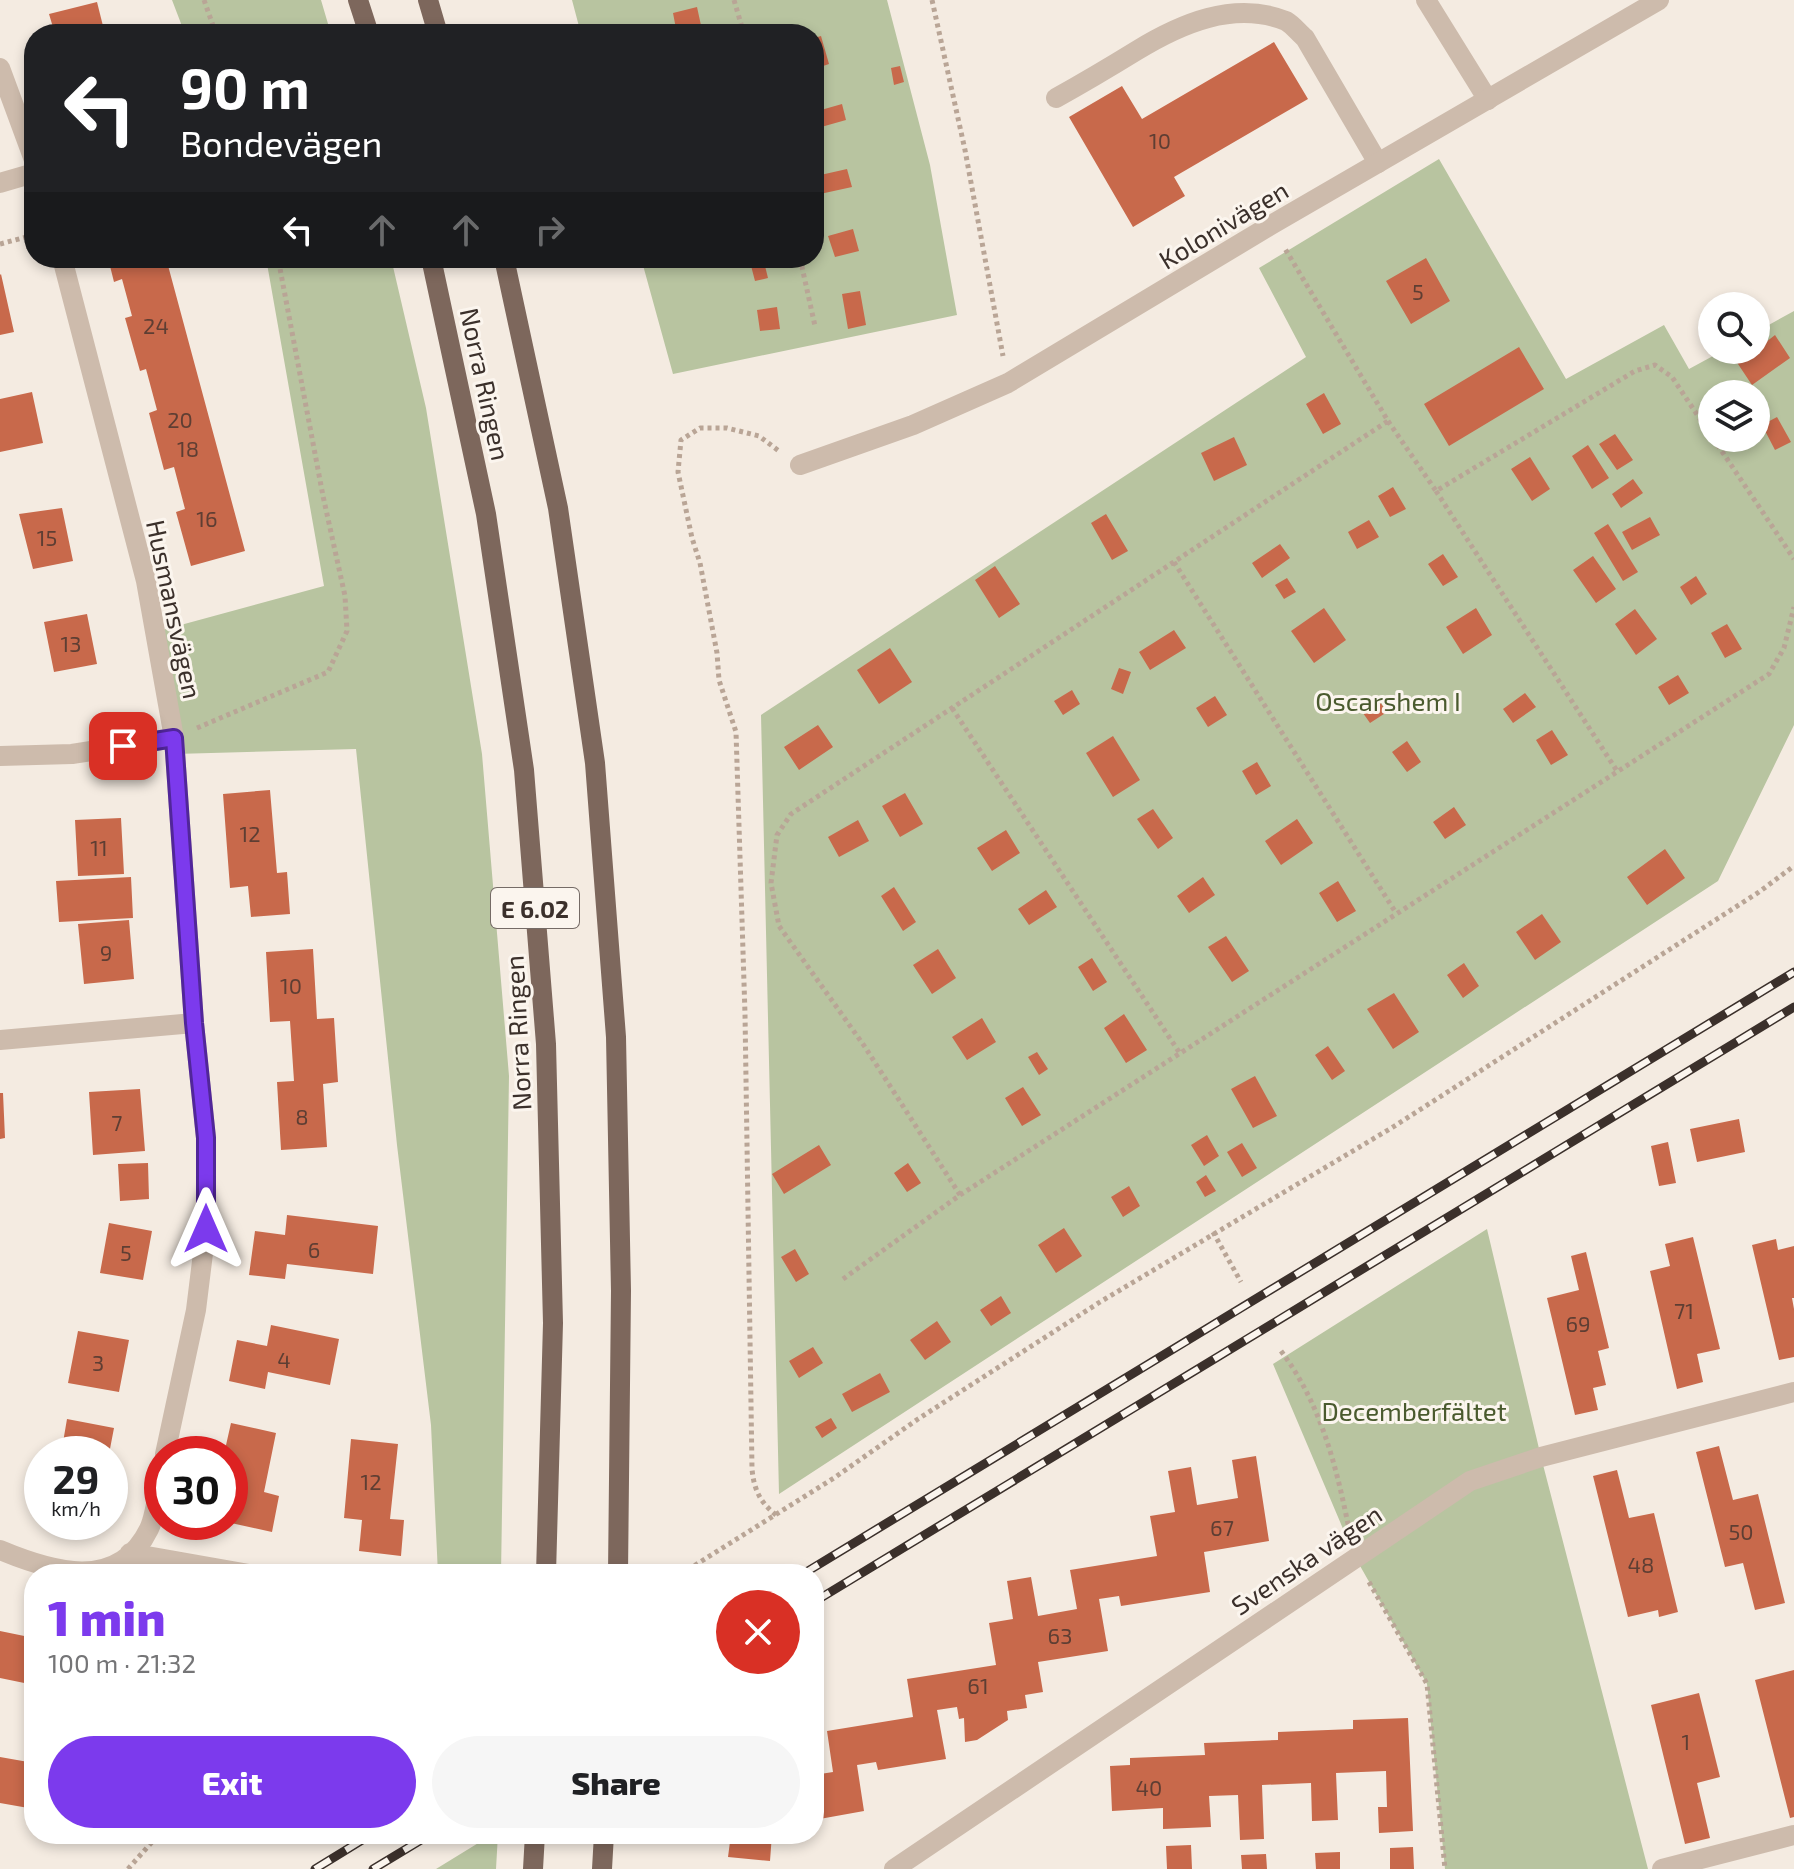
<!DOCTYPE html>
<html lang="en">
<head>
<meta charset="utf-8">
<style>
	:root { --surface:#fff; --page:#f6f6f6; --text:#202124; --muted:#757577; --accent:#7c3aed }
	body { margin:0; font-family:"Exo 2",sans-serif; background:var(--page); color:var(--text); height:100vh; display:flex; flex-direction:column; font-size:30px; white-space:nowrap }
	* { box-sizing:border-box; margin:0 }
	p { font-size:26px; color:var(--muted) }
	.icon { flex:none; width:44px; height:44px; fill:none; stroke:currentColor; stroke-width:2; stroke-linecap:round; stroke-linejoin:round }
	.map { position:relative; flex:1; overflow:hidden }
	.sheet { position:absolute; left:24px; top:1564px; width:800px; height:280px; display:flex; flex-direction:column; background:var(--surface); border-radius:32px; box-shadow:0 4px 12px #0003 }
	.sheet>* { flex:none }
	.hud { position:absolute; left:24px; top:24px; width:800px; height:244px; border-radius:32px; box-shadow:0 4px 12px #0003; background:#202124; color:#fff; overflow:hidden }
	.tools { position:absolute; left:1698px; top:292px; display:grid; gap:16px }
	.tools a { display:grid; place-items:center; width:72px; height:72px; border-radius:50%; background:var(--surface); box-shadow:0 4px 12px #0003; font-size:40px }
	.speed { position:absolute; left:24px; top:1436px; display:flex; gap:16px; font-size:40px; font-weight:700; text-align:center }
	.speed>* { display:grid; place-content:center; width:104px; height:104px; border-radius:50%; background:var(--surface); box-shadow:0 4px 12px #0003; line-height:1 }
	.speed small { font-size:20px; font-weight:400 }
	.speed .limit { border:12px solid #d22; background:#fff; color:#111 }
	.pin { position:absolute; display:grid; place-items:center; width:68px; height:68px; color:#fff; margin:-34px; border-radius:16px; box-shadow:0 4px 12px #0006 }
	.me { position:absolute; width:88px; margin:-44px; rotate:0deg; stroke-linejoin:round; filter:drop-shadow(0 0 6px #0008) }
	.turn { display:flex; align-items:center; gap:28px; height:168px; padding:0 24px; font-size:36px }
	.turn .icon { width:104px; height:104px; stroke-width:2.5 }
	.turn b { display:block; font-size:56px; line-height:68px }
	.lanes { display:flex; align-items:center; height:76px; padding:0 24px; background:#0003; justify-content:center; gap:40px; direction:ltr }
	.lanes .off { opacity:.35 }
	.round { display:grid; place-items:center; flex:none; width:84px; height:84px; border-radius:42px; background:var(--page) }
	.head { display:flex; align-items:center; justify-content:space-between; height:136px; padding:0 24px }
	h1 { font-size:48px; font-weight:800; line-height:60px; color:var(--accent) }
	.cta { display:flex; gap:16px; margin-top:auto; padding:16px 24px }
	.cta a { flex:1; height:92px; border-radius:48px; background:var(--accent); color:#fff; font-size:32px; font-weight:800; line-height:92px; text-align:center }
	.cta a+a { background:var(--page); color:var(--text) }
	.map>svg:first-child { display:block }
</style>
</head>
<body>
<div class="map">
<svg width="1794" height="1869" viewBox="0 0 1794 1869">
	<rect width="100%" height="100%" fill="#f4ebe1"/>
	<path fill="#b8c4a0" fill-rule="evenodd" d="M172,0H321L331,34H185Z
		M572,0H887L930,165L957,315L673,374L641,258H814V34H581Z
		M1439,159L1566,379L1664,325L1689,369L1724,350H1756V332L1794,311V725L1718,881L779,1494L761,715L1306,357L1259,268ZM1712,394H1756V438H1712Z
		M266,258H391L426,408L482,754L509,1076L501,1574H438L431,1425L397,1145L356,749L175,754L155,632L324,586Z
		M1487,1229L1541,1457L1648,1869H1445L1427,1684L1355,1557L1273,1364Z
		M493,1834H498L496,1869H436Z"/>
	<path fill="#c8694b" d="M97,2L105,34H55L49,14Z
		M697,7L702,30L677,34L673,13Z
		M821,36L829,64L814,69V38Z
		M1274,42L1308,99L1174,177L1185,196L1133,227L1069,117L1122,86L1142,119Z
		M900,66L904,82L894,85L891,68Z
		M842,104L846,120L814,129V112Z
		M847,169L852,187L820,194L816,176Z
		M853,229L859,251L835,257L828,236Z
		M108,258H166L245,551L191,566L176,512L185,509L174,467L164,470L149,413L157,410L146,369L140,371L125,318L132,316L122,279L114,282Z
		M749,258H763L768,278L755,281Z
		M1426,258L1450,301L1411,324L1386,281Z
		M1,274L14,332L0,335V275Z
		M860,291L866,325L848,329L842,294Z
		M777,307L780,329L760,331L757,310Z
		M1775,335L1790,358L1752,385L1736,361L1756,350Z
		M1519,347L1544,389L1449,446L1424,404Z
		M32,392L43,443L0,452V399Z
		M1324,393L1341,424L1323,434L1306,404Z
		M1777,417L1791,442L1775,450L1762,425Z
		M1615,434L1633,460L1617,470L1599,444Z
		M1234,437L1247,465L1214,481L1201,453Z
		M1588,445L1609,478L1592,489L1572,456Z
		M1530,457L1550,489L1532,501L1511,469Z
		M1633,479L1643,493L1621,508L1612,494Z
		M1393,487L1406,509L1390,517L1378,496Z
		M62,508L73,561L33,569L19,514Z
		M1106,514L1128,551L1112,560L1091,523Z
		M1650,517L1660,535L1632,550L1622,532Z
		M1369,520L1379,537L1357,549L1348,532Z
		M1608,524L1638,572L1623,581L1594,533Z
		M1280,544L1290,558L1262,578L1252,563Z
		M1443,554L1458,577L1443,586L1428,564Z
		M1593,556L1616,589L1596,603L1573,570Z
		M995,566L1020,604L999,618L975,580Z
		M1696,576L1707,594L1691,605L1680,587Z
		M1287,578L1296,592L1284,599L1275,585Z
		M1324,608L1346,640L1314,663L1291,631Z
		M1476,608L1492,635L1463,654L1446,627Z
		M1635,609L1657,639L1636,655L1615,624Z
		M87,614L97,664L54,672L44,622Z
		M1727,624L1742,649L1725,658L1711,633Z
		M1174,630L1186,648L1150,670L1139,652Z
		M890,648L912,682L879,704L857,670Z
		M1119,668L1131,672L1123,694L1111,689Z
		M1678,675L1689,693L1669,705L1658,687Z
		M1072,690L1080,704L1063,715L1054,701Z
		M1525,693L1536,707L1513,723L1503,709Z
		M1375,695L1387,712L1370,723L1358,706Z
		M1215,696L1227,715L1208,727L1196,708Z
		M818,725L833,747L799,770L784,747Z
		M1552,730L1568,755L1551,765L1536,740Z
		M1113,736L1140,780L1113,797L1086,753Z
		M1407,741L1421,762L1407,772L1392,752Z
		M1257,762L1271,786L1256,795L1242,771Z
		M270,790L277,873L287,872L290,914L251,917L248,886L230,888L223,794Z
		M905,793L923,824L900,837L882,806Z
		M1454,807L1466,825L1445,839L1433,822Z
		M1153,809L1173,838L1158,849L1137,819Z
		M121,818L124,874L78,876L75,820Z
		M1297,819L1313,843L1281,865L1265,841Z
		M858,820L869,841L839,857L828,837Z
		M1006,830L1020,853L992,871L977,848Z
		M1665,849L1685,878L1647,905L1627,877Z
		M131,877L133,918L59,922L56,881Z
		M1203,877L1215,895L1189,913L1177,896Z
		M1338,881L1356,911L1337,922L1319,893Z
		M894,887L916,922L903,931L881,896Z
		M1046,890L1057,907L1029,925L1018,909Z
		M1542,914L1561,942L1535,960L1516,932Z
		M129,920L134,979L84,984L78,924Z
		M1226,936L1249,971L1232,982L1208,947Z
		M313,949L317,1019L334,1018L338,1082L323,1084L327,1147L281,1150L277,1082L294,1081L290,1021L270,1022L266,952Z
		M938,949L956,978L932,994L913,965Z
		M1092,958L1107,982L1093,991L1078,967Z
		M1464,963L1479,986L1463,998L1447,975Z
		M1394,993L1419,1032L1393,1049L1367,1009Z
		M1124,1014L1147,1050L1126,1063L1104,1028Z
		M982,1018L996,1042L967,1060L952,1037Z
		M1328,1046L1345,1071L1332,1080L1315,1055Z
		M1037,1052L1048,1069L1039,1075L1028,1057Z
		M1255,1076L1277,1116L1253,1128L1231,1089Z
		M1023,1087L1041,1115L1022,1126L1005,1098Z
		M140,1089L145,1151L93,1155L89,1092Z
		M0,1093H3L5,1138L0,1139Z
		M1739,1119L1745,1152L1697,1162L1690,1129Z
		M1207,1135L1219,1156L1204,1166L1191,1145Z
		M1668,1142L1676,1183L1659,1186L1651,1146Z
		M1242,1143L1257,1168L1242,1177L1227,1152Z
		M819,1145L831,1165L784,1194L772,1174Z
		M148,1163L149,1199L120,1201L118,1164Z
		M908,1163L921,1183L907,1192L894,1173Z
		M1206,1175L1216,1191L1205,1197L1196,1182Z
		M1129,1186L1140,1206L1123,1217L1111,1197Z
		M287,1215L378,1226L373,1274L287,1264L285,1279L249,1275L255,1231L285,1235Z
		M109,1223L152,1231L143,1280L100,1273Z
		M1064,1228L1082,1256L1056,1273L1038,1245Z
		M1693,1237L1720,1349L1697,1354L1703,1382L1677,1389L1650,1271L1670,1266L1665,1244Z
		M1776,1239L1778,1250L1794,1246V1298H1792L1794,1309V1357L1779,1360L1752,1245Z
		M795,1249L809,1274L796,1282L781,1257Z
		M1586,1252L1609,1348L1598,1351L1606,1385L1593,1388L1598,1410L1575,1415L1547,1298L1579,1290L1571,1256Z
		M1001,1296L1011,1313L991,1326L980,1310Z
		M937,1321L951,1342L925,1360L910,1340Z
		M271,1325L339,1339L330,1385L268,1372L265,1389L229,1381L237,1340L267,1346Z
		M78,1331L129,1340L119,1392L68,1383Z
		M813,1347L823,1363L799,1378L789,1361Z
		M880,1373L890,1392L852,1412L842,1394Z
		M831,1418L837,1428L822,1438L815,1427Z
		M67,1419L114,1428L109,1454H61Z
		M231,1423L276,1433L264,1492L279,1496L272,1532L231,1523L237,1493L230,1492V1454H224Z
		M351,1439L398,1444L390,1519L404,1520L401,1556L359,1551L362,1520L344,1518Z
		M1719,1446L1733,1500L1758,1494L1785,1603L1755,1610L1743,1563L1725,1567L1696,1452Z
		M1256,1456L1269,1541L1204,1552L1210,1592L1121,1606L1119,1596L1099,1599L1108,1651L1038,1662L1043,1692L1025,1695L1027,1708L1007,1711L1008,1720L977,1740L965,1742L964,1718L959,1719L957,1707L937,1710L946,1759L878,1770L876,1762L857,1765L864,1811L814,1820V1775L833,1772L827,1731L913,1717L907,1679L996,1665L989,1623L1013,1619L1007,1581L1031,1577L1038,1616L1077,1609L1070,1570L1157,1556L1150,1516L1175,1512L1168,1471L1191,1467L1197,1505L1238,1498L1232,1460Z
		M1617,1470L1629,1518L1654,1513L1678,1612L1659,1617L1658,1610L1628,1617L1593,1476Z
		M0,1631L34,1638V1685L0,1678Z
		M1794,1670V1817L1790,1818L1755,1680Z
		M1699,1693L1720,1777L1697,1783L1710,1838L1685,1844L1651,1705Z
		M1408,1718L1413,1831L1379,1833L1378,1807H1387L1386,1771L1336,1773L1338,1820L1312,1821L1311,1783L1262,1785L1264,1839L1240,1840L1238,1795L1209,1796L1211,1827L1163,1829V1808L1112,1811L1110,1766L1130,1765V1758L1205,1755L1204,1743L1278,1740V1732L1353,1729V1720Z
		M0,1757L34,1763V1809L0,1803Z
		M731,1834H772L770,1861L728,1857Z
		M1191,1845L1192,1869H1167L1166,1846Z
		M1413,1847L1414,1869H1390V1848Z
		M1340,1852V1869H1316L1315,1853Z
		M1266,1854L1267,1869H1242L1241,1855Z"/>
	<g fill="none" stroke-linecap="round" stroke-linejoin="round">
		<path stroke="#b9a596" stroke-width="5" stroke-dasharray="4 4" stroke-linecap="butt" d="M204,0L216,34
			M734,0L744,34
			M932,0L965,150L1003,356
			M0,244L34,235
			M800,258L815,326
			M1388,421L1436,491L1635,371L1655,365L1672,377L1712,437
			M1713,438L1794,559
			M1436,491L1617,771
			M1174,562L1396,913
			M952,708L1179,1052
			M197,728L328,672L347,631L345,596L323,496L278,258
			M960,1195L1769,674L1784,648L1794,607
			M1213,1232L1241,1282
			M843,1279L960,1195L865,1047L779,926L771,883L777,835L791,814L1388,421L1284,247
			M1281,1351C1321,1404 1336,1465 1349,1529
			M776,1515C760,1502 754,1490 752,1469L745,1014L736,732L719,680L717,653L700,563L692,538L678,472L681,440L700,428H727L759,436L779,451
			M681,1574L834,1478L918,1419L1100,1302L1393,1127L1759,892L1794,866
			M1369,1582L1427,1684L1445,1869
			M128,1869L159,1834"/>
		<path stroke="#cdbbac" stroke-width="20" d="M1426,0L1488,100
			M1056,98C1083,83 1110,67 1136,51C1180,24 1234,0 1286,21C1293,25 1299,33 1305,38L1378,163
			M0,183L34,173"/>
		<path stroke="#cdbbac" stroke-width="20" d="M0,68L34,160
			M62,258L146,581L174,738L194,1023L206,1138V1229L196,1310L165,1454
			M800,465L913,425L1008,383L1271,225L1659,0
			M0,756L72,754L174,738
			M0,1040L194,1023
			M0,1550C50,1571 118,1593 149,1529C157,1512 158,1486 162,1468
			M130,1553L249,1574
			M894,1869L1470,1481L1541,1457L1794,1392
			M1662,1869L1794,1835"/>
		<path stroke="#7d675c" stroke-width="20" d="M358,0L369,34
			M428,0L438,34
			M431,258L486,514L524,770L546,1044L553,1323L546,1574
			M504,258L558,508L595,763L616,1037L621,1291L618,1574
			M533,1869L535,1834
			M602,1869L604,1834"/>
		<g stroke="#3b302b" stroke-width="9">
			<path id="rail" d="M803,1574L1794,972
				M814,1602L1794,1007
				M315,1869L372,1834
				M373,1869L431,1834"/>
		</g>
		<use href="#rail" stroke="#fbf5ee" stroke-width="6" stroke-dasharray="18" stroke-linecap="butt"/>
	</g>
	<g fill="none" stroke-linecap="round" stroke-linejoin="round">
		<g stroke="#51269a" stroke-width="20">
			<path id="route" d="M123,746L174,738L194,1023L206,1138V1229"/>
		</g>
		<use href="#route" stroke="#7c3aed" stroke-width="14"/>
	</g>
	<g text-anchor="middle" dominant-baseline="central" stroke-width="6" stroke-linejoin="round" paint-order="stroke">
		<g font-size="22" fill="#5e3e33">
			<text x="1160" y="140">10</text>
			<text x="1418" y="291">5</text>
			<text x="156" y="325">24</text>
			<text x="180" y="419">20</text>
			<text x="188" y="448">18</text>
			<text x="207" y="518">16</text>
			<text x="47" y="537">15</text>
			<text x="71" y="643">13</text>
			<text x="250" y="833">12</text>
			<text x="99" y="847">11</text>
			<text x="106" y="952">9</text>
			<text x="291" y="985">10</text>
			<text x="302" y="1116">8</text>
			<text x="117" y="1122">7</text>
			<text x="314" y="1249">6</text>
			<text x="126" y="1252">5</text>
			<text x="1684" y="1310">71</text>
			<text x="1578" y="1323">69</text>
			<text x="284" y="1359">4</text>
			<text x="98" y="1362">3</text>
			<text x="371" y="1481">12</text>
			<text x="1222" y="1527">67</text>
			<text x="1741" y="1531">50</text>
			<text x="1641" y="1564">48</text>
			<text x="1060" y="1635">63</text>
			<text x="978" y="1685">61</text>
			<text x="1686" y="1741">1</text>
			<text x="1149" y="1787">40</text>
		</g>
		<rect fill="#fbf5ee" stroke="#756b66" stroke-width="2" x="491" y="888" width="88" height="40" rx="6"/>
		<g font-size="24" font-weight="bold" fill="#3b302b">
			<text x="535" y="908">E 6.02</text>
		</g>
		<g font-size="26" fill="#3b302b" stroke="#fbf5ee">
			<text transform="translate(1223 224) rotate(-31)">Kolonivägen</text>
			<text transform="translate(486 384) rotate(78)">Norra Ringen</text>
			<text transform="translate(175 609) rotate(78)">Husmansvägen</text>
			<text transform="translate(517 1033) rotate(-93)">Norra Ringen</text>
			<text transform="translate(1306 1559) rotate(-34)">Svenska vägen</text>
		</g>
		<g font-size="26" fill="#4a5a2e" stroke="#fbf5ee">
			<text x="1388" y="700">Oscarshem I</text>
			<text x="1414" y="1410">Decemberfältet</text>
		</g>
	</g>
</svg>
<div class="tools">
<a><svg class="icon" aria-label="search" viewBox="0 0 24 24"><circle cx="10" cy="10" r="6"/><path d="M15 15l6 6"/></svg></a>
<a><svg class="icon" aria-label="layers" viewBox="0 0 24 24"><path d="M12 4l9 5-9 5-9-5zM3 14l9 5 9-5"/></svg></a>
</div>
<div class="speed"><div>29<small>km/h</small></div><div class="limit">30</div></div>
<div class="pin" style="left:123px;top:746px;background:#d93025"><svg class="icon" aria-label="arrive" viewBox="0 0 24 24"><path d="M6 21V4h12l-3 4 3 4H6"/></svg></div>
<svg class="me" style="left:206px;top:1229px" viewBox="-20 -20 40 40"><path d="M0-17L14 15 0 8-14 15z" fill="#7c3aed" stroke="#fff" stroke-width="4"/></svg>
<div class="hud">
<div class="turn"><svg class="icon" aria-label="left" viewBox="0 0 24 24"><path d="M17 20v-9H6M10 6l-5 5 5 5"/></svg><div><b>90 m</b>Bondevägen</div></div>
<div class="lanes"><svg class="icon" aria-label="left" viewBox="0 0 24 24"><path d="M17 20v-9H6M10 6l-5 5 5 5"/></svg><svg class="icon off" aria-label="ahead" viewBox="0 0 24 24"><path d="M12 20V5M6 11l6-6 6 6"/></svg><svg class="icon off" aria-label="ahead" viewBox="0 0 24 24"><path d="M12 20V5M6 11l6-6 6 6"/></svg><svg class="icon off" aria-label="right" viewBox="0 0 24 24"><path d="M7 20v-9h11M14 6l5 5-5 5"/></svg></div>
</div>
<section class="sheet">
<div class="head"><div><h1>1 min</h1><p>100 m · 21:32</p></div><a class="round" style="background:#d93025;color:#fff"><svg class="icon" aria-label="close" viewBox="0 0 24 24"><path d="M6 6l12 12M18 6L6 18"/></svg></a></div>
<div class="cta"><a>Exit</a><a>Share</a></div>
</section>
</div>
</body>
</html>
